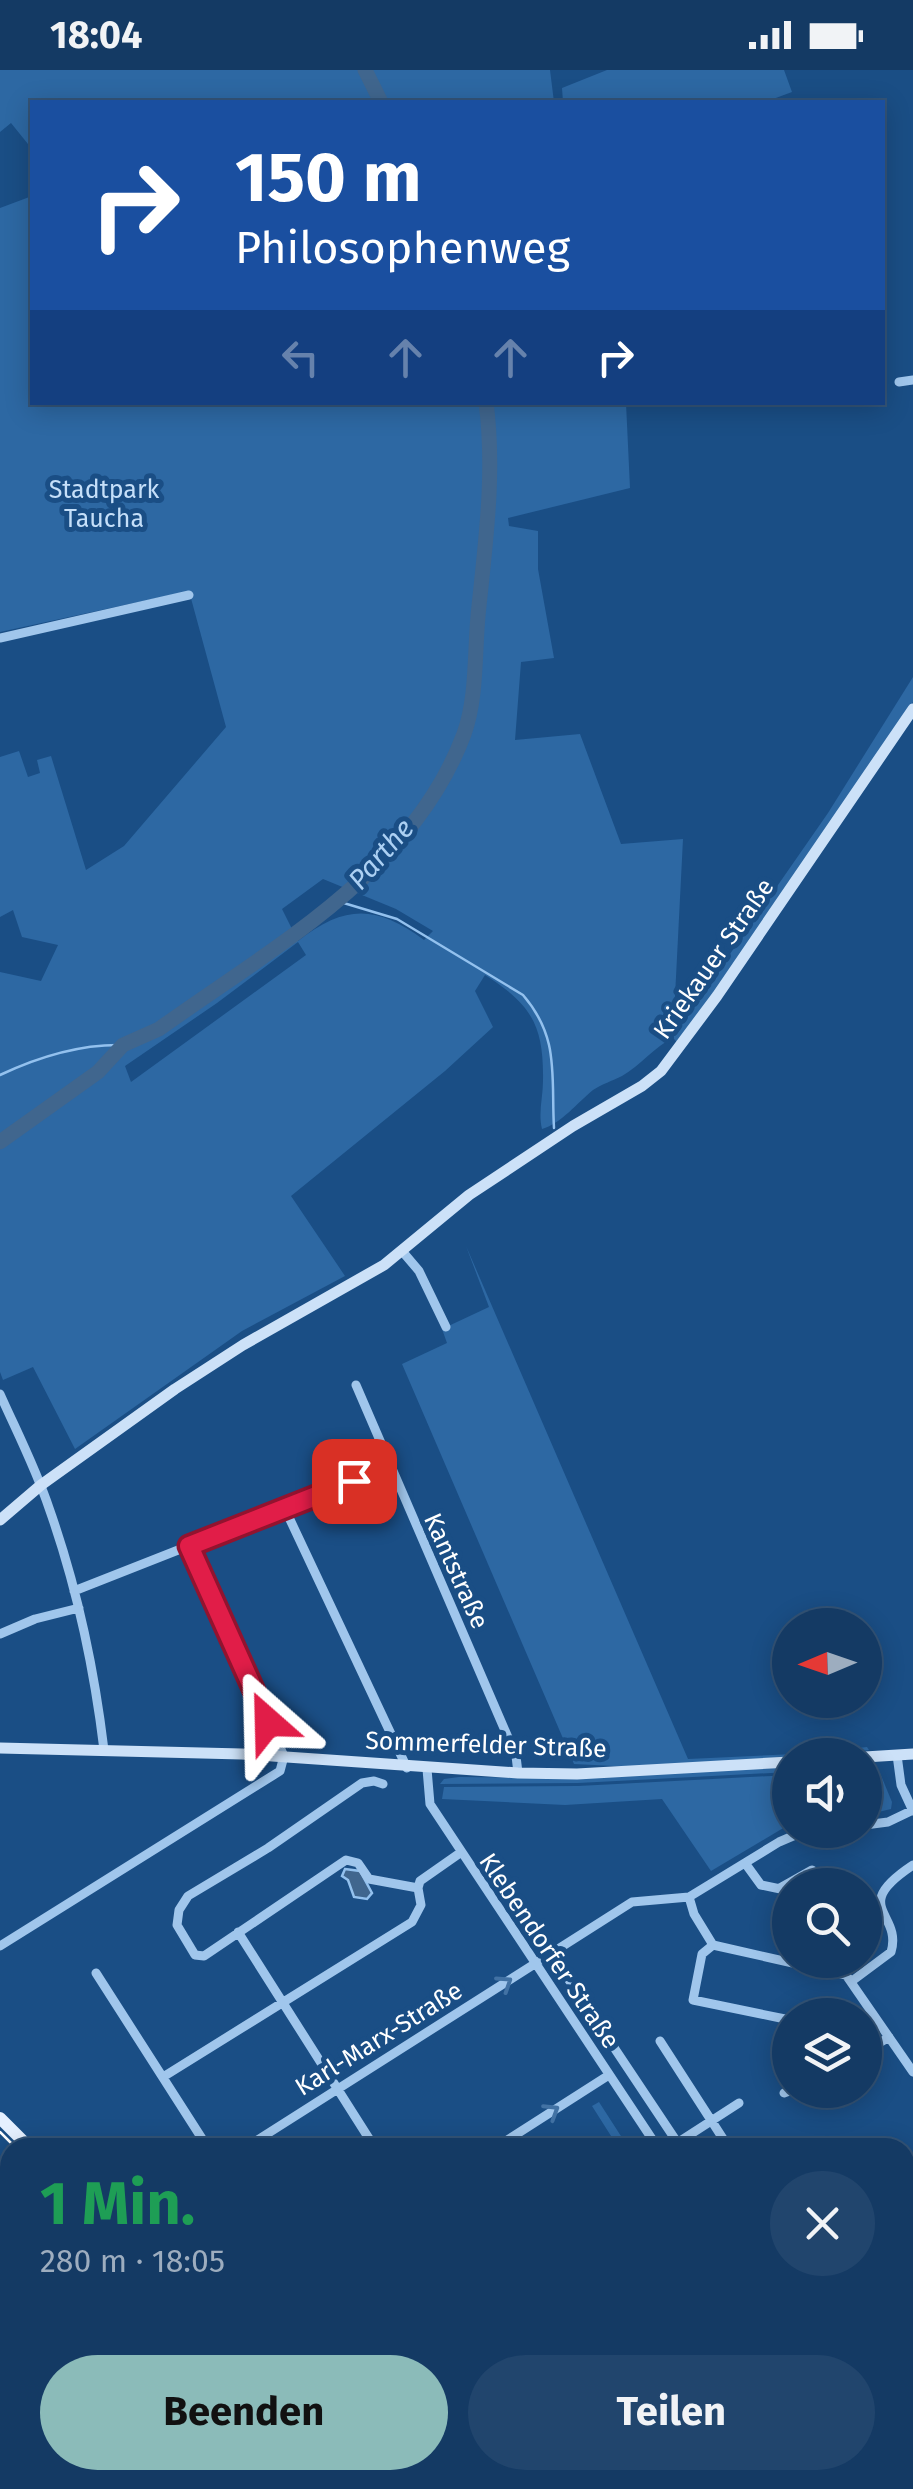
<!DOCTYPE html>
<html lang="de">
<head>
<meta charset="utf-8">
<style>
	:root { --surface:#143a64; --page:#21456d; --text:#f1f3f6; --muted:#9dadbf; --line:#335478; --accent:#8bbbb9 }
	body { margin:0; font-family:"Fira Sans",sans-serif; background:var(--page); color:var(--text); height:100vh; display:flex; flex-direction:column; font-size:38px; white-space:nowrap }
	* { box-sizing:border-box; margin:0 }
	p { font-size:32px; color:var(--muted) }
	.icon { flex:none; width:55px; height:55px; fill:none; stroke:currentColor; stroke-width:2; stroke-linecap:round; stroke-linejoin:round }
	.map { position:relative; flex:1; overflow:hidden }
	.side { position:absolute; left:0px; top:2068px; width:915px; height:352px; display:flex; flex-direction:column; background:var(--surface); border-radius:30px 30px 0 0; box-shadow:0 5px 25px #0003,0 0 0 2px var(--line) }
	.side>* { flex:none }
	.hud { position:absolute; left:30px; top:30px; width:855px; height:305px; border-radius:0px; box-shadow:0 5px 25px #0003,0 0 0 2px var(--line); background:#1a4fa0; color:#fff; overflow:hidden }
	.needle { width:65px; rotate:268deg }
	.buttons { position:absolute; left:772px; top:1538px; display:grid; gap:20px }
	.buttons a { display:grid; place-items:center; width:110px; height:110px; border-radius:50%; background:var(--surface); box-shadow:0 5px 25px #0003,0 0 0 2px var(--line); font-size:50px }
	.pin { position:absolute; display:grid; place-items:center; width:85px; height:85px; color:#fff; margin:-42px; border-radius:20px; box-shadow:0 5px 15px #0006 }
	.me { position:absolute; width:110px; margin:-55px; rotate:335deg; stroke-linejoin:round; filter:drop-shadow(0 0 8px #0008) }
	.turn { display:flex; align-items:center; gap:35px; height:210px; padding:0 40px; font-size:45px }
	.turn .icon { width:130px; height:130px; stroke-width:2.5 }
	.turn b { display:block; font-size:70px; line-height:85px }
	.lanes { display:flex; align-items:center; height:95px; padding:0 40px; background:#0003; justify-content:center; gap:50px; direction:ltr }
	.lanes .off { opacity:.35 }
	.round { display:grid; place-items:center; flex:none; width:105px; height:105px; border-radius:52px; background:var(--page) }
	.overview { display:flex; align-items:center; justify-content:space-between; height:170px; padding:0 40px }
	h1 { font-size:60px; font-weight:700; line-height:75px; color:#1e9e55 }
	.cta { display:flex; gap:20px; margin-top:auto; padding:20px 40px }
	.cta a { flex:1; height:115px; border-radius:60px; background:var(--accent); color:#111; font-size:40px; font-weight:700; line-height:115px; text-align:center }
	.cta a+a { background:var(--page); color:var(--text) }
	.status { display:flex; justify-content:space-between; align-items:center; height:70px; padding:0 50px; background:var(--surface); direction:ltr }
	.status svg { height:28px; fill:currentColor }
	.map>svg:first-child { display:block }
</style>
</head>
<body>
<div class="status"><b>18:04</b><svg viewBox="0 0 49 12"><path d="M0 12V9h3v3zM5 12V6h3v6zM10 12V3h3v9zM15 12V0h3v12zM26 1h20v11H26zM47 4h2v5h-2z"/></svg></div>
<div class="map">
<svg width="913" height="2419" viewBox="0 0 913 2419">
	<rect width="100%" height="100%" fill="#1a4e85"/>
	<path fill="#2d68a3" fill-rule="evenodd" d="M0,0H550L554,32H32V79L11,53L0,62Z
		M607,0H784L792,22L765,32H563L562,18Z
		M32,126V332L626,333L630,418L508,448L509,456L538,461V499L554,588L521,592L515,670L580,664L621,774L683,769L673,966L828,743L913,607V632L679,974L673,968C655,976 640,996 622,1006C612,1011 602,1014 593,1020C577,1033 562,1053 542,1059C538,1043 543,1027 543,1011C544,955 531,934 485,905L475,921L493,957L445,1001L291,1126L345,1206L242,1261L75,1379L33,1297L3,1310L0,1302V902L41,911L58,875L22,867L13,840L0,847V687L19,681L28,707L40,703L37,690L51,686L86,800L124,776L226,657L189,521L0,562V138ZM323,809L396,839L433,861L424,870C377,835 345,834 298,871L282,839ZM298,872L306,885L131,1012L125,996L217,933Z
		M466,1176L688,1689L815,1683L867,1677L869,1680L838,1685H790V1688L633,1697L574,1694L402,1294L447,1273L442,1259L489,1237Z
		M790,1697V1702L578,1713L440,1714L444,1709L459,1707L578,1708Z
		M865,1701L880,1703L892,1732L891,1739L870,1744Z
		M790,1705V1754L711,1801L662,1729L565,1735L442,1729L444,1717L578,1716Z
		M599,2032L628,2077H618L592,2036Z
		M0,2230L10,2247V2326L0,2332Z"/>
	<path fill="#40668e" stroke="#93c1ee" stroke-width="2.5" d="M345,1799L360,1801L372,1823L367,1829L354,1827L348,1810L342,1806Z"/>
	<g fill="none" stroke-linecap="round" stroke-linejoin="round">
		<path stroke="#93c1ee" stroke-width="2.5" d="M337,831L397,849L523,925C560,968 551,1005 554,1058
			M0,1005C38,987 81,974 123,975"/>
		<path stroke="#40668e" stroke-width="15" d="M365,0L381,32
			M0,1072L98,1002L123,975L159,959C273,877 412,803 464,664C478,625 474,577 479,536C486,468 495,401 486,332"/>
		<path stroke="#a0c6ec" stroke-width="9" d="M899,312L913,310
			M0,568L189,525
			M402,1181L419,1201L446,1257
			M356,1315L516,1686L518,1703
			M0,1324C17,1362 36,1399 49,1438C77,1517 94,1597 104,1680
			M285,1439L407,1698
			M74,1521L389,1397
			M0,1564L35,1549L79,1538
			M897,1685L901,1715L913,1741
			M427,1699L430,1734L658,2078
			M383,1714L374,1711L362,1713L268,1778L188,1826L179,1840L177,1855L195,1885L204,1886L346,1790L358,1793L369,1809L418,1818
			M865,1755L888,1752L913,1740
			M745,1793L761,1815L790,1821
			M780,1818L812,1800L821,1806L823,1815
			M689,1827L694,1844L713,1875L846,1905L913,2002
			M238,1862L375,2078
			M713,1875L702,1884L693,1930L790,1950
			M0,1876L280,1701L284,1686L189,1476
			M551,1883L681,2078
			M96,1903L208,2078
			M852,1911L891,1882C903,1842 848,1838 913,1795
			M660,1971L729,2078
			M865,1982L889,1967
			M163,2007L412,1852L421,1835L418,1818L420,1811L460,1783
			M784,2023L792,2020
			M677,2073L739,2033
			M245,2078L632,1832L689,1827L779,1772L807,1760
			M495,2078L609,2005
			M905,2160L913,2155
			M0,2218L10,2212
			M0,2220L10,2236
			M905,2300L913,2295
			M397,2410L403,2419
			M572,2410L577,2419
			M878,2410L884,2419
			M731,2419L745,2410"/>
		<path stroke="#cce1f8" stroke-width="11" d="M0,1450L41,1415L175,1319L243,1275L384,1195L469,1125L573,1056L642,1016L661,1001L717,926L913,639
			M0,1678L242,1684L518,1703L577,1704L790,1692
			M865,1687L913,1684"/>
		<path stroke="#e5f0ff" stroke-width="12" d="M0,2048L30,2078
			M240,2410L245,2419"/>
		<path stroke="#fff" stroke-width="2.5" d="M0,2062L16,2078
			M229,2410L234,2419"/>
	</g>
	<defs><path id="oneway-chevron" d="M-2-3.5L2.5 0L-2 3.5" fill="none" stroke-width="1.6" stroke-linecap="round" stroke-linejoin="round" transform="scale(2.5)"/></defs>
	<g stroke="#4272a4">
		<use href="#oneway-chevron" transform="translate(505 1913) rotate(-33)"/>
		<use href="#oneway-chevron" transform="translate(552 2041) rotate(-32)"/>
	</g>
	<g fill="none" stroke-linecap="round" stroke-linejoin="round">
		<g stroke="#92132f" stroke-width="25">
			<path id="route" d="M268,1652L189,1476L354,1411"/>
		</g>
		<use href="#route" stroke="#e11d48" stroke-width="18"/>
	</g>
	<g text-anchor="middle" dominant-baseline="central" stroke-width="10" stroke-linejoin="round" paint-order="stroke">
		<g font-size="25" fill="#c5dff9" stroke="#1a4e85">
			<text x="104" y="420">Stadtpark<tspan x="104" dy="29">Taucha</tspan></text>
		</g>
		<g font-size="25" fill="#fff" stroke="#1a4e85">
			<text transform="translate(714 889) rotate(-55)">Kriekauer Straße</text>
			<text transform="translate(456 1501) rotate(66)">Kantstraße</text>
			<text transform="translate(486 1675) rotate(2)">Sommerfelder Straße</text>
			<text transform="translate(549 1881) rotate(56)">Klebendorfer Straße</text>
			<text transform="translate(379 1969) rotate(-32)">Karl-Marx-Straße</text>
		</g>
		<g font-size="28" font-style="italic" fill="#acd0f3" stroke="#1a4e85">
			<text transform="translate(381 784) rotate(-49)">Parthe</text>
		</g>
	</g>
</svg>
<div class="buttons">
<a><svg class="needle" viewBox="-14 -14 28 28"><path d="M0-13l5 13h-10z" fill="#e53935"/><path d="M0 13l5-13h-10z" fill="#9dadbf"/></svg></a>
<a><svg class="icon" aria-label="sound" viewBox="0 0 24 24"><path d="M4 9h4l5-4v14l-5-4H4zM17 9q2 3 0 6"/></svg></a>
<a><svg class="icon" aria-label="search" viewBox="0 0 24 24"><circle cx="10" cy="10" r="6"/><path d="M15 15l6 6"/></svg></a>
<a><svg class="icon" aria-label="layers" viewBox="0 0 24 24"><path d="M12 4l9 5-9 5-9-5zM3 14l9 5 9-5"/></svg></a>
</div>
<div class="pin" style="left:354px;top:1411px;background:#d93025"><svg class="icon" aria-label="arrive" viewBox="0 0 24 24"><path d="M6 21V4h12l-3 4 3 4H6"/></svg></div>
<svg class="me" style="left:268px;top:1652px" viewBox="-20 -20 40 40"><path d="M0-17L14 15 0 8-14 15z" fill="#e11d48" stroke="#fff" stroke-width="4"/></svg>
<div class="hud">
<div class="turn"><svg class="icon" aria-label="right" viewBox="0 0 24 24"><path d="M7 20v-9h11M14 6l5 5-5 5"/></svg><div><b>150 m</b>Philosophenweg</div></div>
<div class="lanes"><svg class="icon off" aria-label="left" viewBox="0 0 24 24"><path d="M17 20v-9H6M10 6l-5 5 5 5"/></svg><svg class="icon off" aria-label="ahead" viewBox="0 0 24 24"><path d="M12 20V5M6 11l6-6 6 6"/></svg><svg class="icon off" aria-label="ahead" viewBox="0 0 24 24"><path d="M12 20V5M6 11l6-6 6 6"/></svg><svg class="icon" aria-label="right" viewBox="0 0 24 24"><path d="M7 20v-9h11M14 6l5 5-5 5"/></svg></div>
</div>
<section class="side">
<div class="overview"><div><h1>1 Min.</h1><p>280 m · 18:05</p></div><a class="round"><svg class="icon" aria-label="close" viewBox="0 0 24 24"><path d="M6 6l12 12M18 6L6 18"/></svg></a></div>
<div class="cta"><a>Beenden</a><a>Teilen</a></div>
</section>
</div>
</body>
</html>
